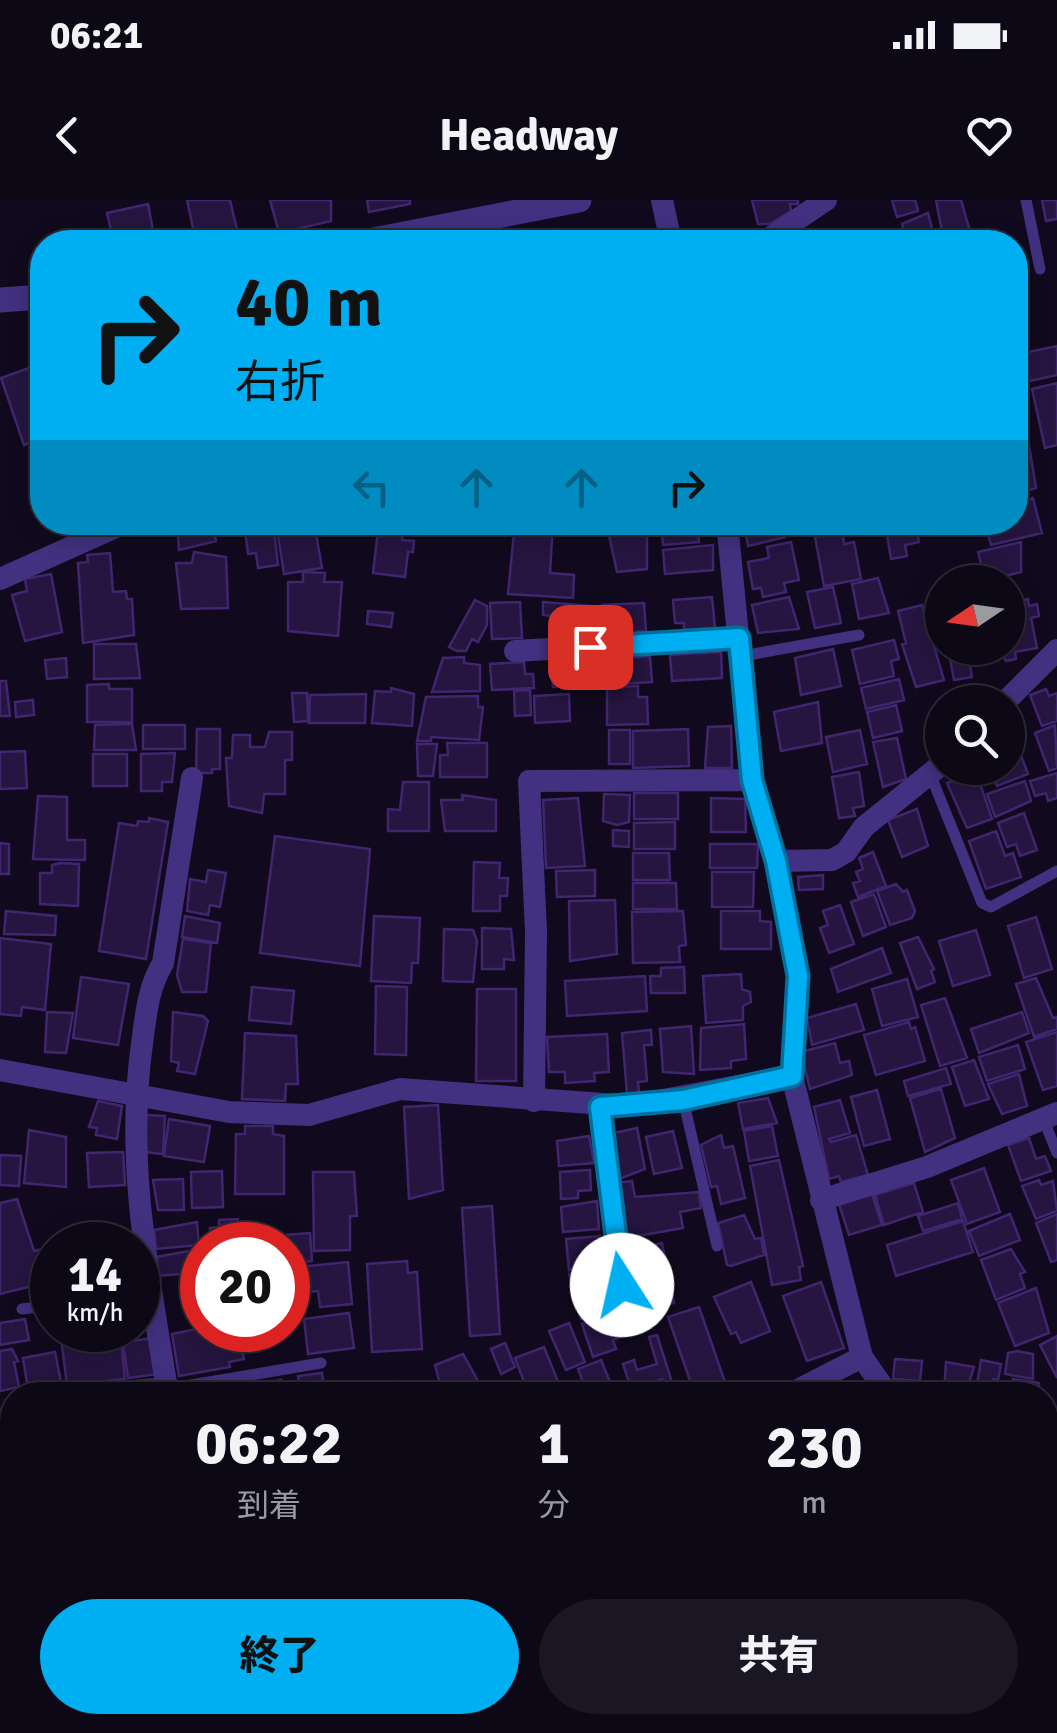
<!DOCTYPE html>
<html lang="ja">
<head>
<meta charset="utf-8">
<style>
	:root { --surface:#0d0816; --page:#1b1623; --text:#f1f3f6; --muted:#9a9aa1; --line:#2d2935; --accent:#00aef2 }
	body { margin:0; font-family:Signika,"Noto Sans JP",sans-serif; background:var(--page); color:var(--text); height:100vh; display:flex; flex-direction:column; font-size:38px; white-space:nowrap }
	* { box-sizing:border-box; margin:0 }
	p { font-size:32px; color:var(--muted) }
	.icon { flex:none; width:55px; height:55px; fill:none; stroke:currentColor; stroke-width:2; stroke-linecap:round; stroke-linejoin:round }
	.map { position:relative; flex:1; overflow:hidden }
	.side { position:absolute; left:0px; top:1182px; width:1058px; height:352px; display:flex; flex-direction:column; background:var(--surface); border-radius:40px 40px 0 0; box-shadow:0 5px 25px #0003,0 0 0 2px var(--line) }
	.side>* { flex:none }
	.guide { position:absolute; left:30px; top:30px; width:998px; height:305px; border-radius:40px; box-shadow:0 5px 25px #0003,0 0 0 2px var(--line); background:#00aef2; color:#111; overflow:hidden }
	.needle { width:65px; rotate:257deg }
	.tools { position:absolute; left:925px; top:365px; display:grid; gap:20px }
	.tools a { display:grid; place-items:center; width:100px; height:100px; border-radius:50%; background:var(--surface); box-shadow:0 5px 25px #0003,0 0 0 2px var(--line); font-size:50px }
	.speed { position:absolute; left:30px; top:1022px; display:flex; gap:20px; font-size:50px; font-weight:700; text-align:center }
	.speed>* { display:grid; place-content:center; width:130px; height:130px; border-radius:50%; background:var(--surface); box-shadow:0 5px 25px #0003,0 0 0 2px var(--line); line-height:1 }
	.speed small { font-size:25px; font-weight:400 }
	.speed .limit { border:15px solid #d22; background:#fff; color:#111 }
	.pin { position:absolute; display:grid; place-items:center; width:85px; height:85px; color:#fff; margin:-42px; border-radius:20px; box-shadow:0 5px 15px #0006 }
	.me { position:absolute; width:110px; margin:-55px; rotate:350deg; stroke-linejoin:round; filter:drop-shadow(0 0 8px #0008) }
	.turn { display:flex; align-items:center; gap:35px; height:210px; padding:0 40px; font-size:45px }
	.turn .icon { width:130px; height:130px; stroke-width:2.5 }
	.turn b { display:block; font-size:70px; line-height:85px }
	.lanes { display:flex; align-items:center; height:95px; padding:0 40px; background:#0003; justify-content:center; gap:50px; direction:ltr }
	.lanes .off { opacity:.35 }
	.eta { display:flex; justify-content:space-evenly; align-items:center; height:170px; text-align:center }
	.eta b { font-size:60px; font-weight:800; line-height:70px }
	.cta { display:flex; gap:20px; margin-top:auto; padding:20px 40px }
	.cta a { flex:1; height:115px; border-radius:60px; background:var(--accent); color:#111; font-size:40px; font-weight:800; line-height:115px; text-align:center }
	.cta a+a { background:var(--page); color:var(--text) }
	.status { display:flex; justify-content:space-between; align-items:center; height:70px; padding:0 50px; background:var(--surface); direction:ltr }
	.status svg { height:28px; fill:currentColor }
	header { display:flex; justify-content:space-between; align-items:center; height:130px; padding:0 40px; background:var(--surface); font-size:45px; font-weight:800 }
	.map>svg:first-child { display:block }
</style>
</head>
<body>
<div class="status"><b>06:21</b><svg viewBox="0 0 49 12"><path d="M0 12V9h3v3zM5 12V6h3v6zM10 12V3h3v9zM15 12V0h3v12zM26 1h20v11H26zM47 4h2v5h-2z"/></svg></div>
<header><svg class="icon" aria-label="back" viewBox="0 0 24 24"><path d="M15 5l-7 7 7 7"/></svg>Headway<svg class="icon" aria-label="heart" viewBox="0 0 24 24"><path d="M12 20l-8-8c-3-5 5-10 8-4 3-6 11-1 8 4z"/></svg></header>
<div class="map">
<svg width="1057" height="1533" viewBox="0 0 1057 1533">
	<rect width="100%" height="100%" fill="#110a1e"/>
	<path fill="#251540" stroke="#41256e" stroke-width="2.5" d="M187,0H230L240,42H196Z
		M270,0H331V21L279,33Z
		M367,0H410V4L369,12Z
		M752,0H798V4H790L791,11L770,24H758Z
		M892,0H915L918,11L897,17Z
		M936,0H961L973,42H944Z
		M1042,0H1057V19L1046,21Z
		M148,4L153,30L113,39L107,13Z
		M928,13L935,40L907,42L902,24Z
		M553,29L556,42H513V38Z
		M161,31L163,42H113Z
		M1057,146V175L1030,181L1024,153Z
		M37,165L42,180V238L24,245L1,178Z
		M1057,183V245L1045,248L1032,189Z
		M1029,245L1036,288L1018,294L1015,247Z
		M1033,298L1042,333L991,345L985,322H1015V303Z
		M177,322H212L216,341L179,350Z
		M244,322H273L278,365L258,368L256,353L248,354Z
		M276,322H314L322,368L284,374Z
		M379,322H404L402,340L414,341L413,352H408L405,377L373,373Z
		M515,322H553L550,373L574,375L573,398L508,394Z
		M606,322H647V369L617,372Z
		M661,322H697L699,342L663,345Z
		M759,322H782L785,337L748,346L745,330L760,327Z
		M786,322H821L823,330L789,336Z
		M885,322H925L916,327L919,342L905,345L907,356L891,359Z
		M842,331L844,344L854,342L861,379L824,386L815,337Z
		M791,342L799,380L784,383L786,392L763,397L761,388L753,389L748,362L769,358L767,347Z
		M1021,342V372L985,381L978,352Z
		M713,345V370L665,374L663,350Z
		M194,352L226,357L228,408L181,409L176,363H192Z
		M110,353L113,392L126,391L127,399H132L134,435L83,443L78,363L88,362L87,355Z
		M303,372L325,373L324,382H342L338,436L288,431V382H303Z
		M51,374L62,432L25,441L12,395L27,391L25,379Z
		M878,378L889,413L859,419L852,384Z
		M833,387L841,423L815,428L807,392Z
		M712,397L715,428L684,430V423H675L673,400Z
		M789,397L799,429L758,433L752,405Z
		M1028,399L1029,406L1037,404L1039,416L1031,418L1037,448L1015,452L1016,459L1006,461L998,448H1008V403Z
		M475,400L487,406V425L478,442L472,439L466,451H457L449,447Z
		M520,402L522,438L492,439L490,403Z
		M543,402L590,406L588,435L558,433L559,426L551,425L552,416L543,415Z
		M644,403L646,431L603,434L602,405Z
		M922,405L944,480L916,487L902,444L906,443L898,411Z
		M368,411L393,413L391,427L367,424Z
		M894,440L899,459L891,461L894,476L860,484L852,450Z
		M94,444H136L140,478L94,479Z
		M948,448H974L975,457L969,459L972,477L954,480Z
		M833,449L841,486L801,495L795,458Z
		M721,452L722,478L672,481L670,455Z
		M650,456L652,482L619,484V476L611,477L610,460Z
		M464,457V463L480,465V491L432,492L443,458Z
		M66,458L67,477L47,479L45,460Z
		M587,460L588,486L553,487L551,461Z
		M524,462L525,474H533L534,488L492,490L490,464Z
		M899,479L904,500L866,509L861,488Z
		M0,481H6L10,516H0Z
		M109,484V489H132V522H87V485Z
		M638,486V497H647L648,524L607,525V487Z
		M391,488L414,494L412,526L372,523L375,491L391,492Z
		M1046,489L1049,496L1057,493V521L1042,526L1030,495Z
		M530,490L531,515L515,516L514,491Z
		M292,493H307L308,521L294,522Z
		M366,494L365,523H309L310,495Z
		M569,494L570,521L535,523L534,496Z
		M478,496V507H483L479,540L431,537V541H417L426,497Z
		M33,500L34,515L16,517L15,502Z
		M818,502L822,543L781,551L774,512Z
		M896,505L902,531L873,538L867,512Z
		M132,524L136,550H94L95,525Z
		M143,525H185V549H143Z
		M1055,525L1057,568L1049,571L1035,533Z
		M731,526L732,568H705L708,527Z
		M197,529H220V569H212V573H196Z
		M688,529L689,566L633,568V531Z
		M1011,529L1028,574L997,586L990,568H1008Z
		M609,530H630V564H609Z
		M860,530L867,564L833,572L826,537Z
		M269,532H292V560H285V594H264L262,613L229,606L226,558H232L233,535H250V547H265Z
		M897,538L906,579L883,587L873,542Z
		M447,543H487V577H440V555H448Z
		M417,544H437L433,576H418Z
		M25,551L27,588L0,589V552Z
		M175,553L172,582H162V591H141V554Z
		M93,554H127V586H93Z
		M859,572L864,606L853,608L855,616L839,618L832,577Z
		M1057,573V598L1048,601L1046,593L1035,596L1030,581Z
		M969,574H977L992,619L967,628L947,583Z
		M1025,581L1031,601L995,617L987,594Z
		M403,582H429V631H388V609L400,610Z
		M634,593H678V619H634Z
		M604,594L630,595L629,622L617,625L603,621Z
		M462,595L496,600V631H445L441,600H463Z
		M38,596L67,597V640H85V660L33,659Z
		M578,598L585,666L546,668L543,600Z
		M711,598L745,599L746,632H711Z
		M917,609L928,646L902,657L888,620Z
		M1024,613L1037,650L1020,656L1016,644L1007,647L998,623Z
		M149,618L168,622L146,759L99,751L119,623L137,626L138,621L149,622Z
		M675,622V649H634V623Z
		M613,630L629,631V647L613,646Z
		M996,631L1005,656L1013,653L1021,677L986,689L969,641Z
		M275,636L370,649L360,766L260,753Z
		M0,643L9,644V674H0Z
		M710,644H758L757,668H710Z
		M873,652L886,686L858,697L853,683L860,681L856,672L863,669L859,658Z
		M633,653H669L670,680H633Z
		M474,662L500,663L499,678H508L507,696H500V711H473Z
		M60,663L79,664L78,706L40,704V673H52V665Z
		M208,670L226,673L220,707L210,705L208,715L187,711L190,679L206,682Z
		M595,670V696L557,697L556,671Z
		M712,672H754L753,707H712Z
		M823,675V689L799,690L798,677Z
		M633,683H676L677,709H633Z
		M896,684L903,692L907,690L915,711L912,718L890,725L877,691Z
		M874,694L886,727L863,736L851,702Z
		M615,700L617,754L570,761L569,701Z
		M840,705L854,744L829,753L820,728L828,725L823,711Z
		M6,711L56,716L55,735L4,734Z
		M683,711L686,745L679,746L680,762L633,763L632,712Z
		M721,711H760V721L771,722V749H721Z
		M185,716L220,723L217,743L182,737Z
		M374,716L420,718L418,763H412L411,783L371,781Z
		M1036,717L1052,769L1024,778L1008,726Z
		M482,728L511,729L514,760L504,759V769H482Z
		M444,729L473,730L477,741L473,782L443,781Z
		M976,730L990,775L953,786L939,741Z
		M918,737L934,769L931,771L935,782L917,789L900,743Z
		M0,738L51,744L45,810L22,807L21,816L0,814Z
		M183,739L211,743L206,792H182L177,775Z
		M882,748L891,773L838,792L831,769Z
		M684,767L685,793H651L650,776H661V768Z
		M741,774L742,789L750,792L751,802L743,806V820L706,823L703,776Z
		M645,776L647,811L567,816L565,781Z
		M81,777L129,784L118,845L73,838Z
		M1036,778L1053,818L1057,817V829L1034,837L1016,784Z
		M907,779L918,817L882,826L872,789Z
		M376,786L407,787L406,855L375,854Z
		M252,787L294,791L291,824L249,820Z
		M477,789H516V881H476Z
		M945,798L967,858L940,866L921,805Z
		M856,804L864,830L812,845L807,818Z
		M47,812L73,813L66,853L45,852Z
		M173,812L203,816L208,821L195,874L177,871L179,863L171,861Z
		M1022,812L1029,833L979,853L971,829Z
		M909,822L911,829L915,827L925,861L876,875L864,835Z
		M744,824L746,859L731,861V868L700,870L701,828Z
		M691,826L694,874L663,872L660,829Z
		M651,830L652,845H644L647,881L638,882L639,893L627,894L622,833Z
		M1057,832V886L1043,890L1026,842Z
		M245,833L296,836L298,884H286L285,901L242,899Z
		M607,834L609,872L594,873L595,881L565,883V872H549L547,837Z
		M835,843L840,863L849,861L852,875L810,889L801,852Z
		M1018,845L1025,869L987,881L979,857Z
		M974,860L989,899L965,906L952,867Z
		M946,868L951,884L908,896L904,881Z
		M1019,874L1027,906L1002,914L988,884Z
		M941,889L955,938L925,952L910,898Z
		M877,890L890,939L864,946L851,897Z
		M768,898L777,923L743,929L738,903Z
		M840,900L850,933L829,939L831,942L856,935L868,975L841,982L839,976L829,979L814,907Z
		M98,901L122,906L117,939L96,935L97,928L89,927Z
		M438,905L443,990L409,999L404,907Z
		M146,915L165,916L163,954L144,952Z
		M169,919L210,926L204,962L164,956Z
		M245,926H273V934L284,936V994H235L236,934H245Z
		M772,926L778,956L749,961L744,931Z
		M637,928L645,969L619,979L614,933Z
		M29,930L66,937V987L24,983Z
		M673,931L682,968L654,974L646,937Z
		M721,935L724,948L733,946L745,998L721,1004L717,986L711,987L701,945Z
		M589,936L594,963L559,966L557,941Z
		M1029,938L1036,959L1045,956L1051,971L1021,981L1008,945Z
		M123,952L125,985L89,987L87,953Z
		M0,955L21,956L19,986L0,985Z
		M779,960L803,1066L799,1067L801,1080L772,1085L750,966Z
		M984,968L1000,1012L967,1024L951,980Z
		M590,970L591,990L578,991V998L561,999L560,972Z
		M222,971L223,1007L192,1008L191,972Z
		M313,972H354L357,1016H350V1050L314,1051Z
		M183,979L184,1010H158L153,980Z
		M1039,980L1041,985L1053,981L1057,1011L1036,1019L1022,986Z
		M632,981L635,997L699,992L701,1008L680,1012L683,1028L626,1038L616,983Z
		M914,983L923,1012L884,1025L875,995Z
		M872,994L882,1025L849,1035L839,1004Z
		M17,999L34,1051L52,1047V1087L44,1089L45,1094L35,1097L32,1086L0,1094V1003Z
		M597,1001L599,1029L563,1032L561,1007Z
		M958,1003L962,1019L923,1031L918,1016Z
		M492,1006L500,1134L470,1136L462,1008Z
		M1010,1014L1020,1040L979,1056L969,1031Z
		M1057,1014V1060L1051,1062L1036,1023Z
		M744,1015L755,1039L761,1038L764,1055L731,1066L727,1065L718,1023Z
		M238,1019L240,1038H234L235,1045H211L210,1028L219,1027V1020Z
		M963,1021L973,1052L896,1076L887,1045Z
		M197,1022L199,1045L156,1049L154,1030Z
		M111,1029L115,1045H73L72,1039Z
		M310,1033L312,1061L288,1063L285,1035Z
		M600,1036V1066L569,1070L566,1039Z
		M662,1043L674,1103L637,1111L625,1051Z
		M200,1049L201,1072L158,1076L156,1057Z
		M1011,1049L1025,1072L1020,1074L1025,1088L996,1100L981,1060Z
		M407,1061L408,1073L417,1072L422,1149L372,1152L367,1064Z
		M348,1062L352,1104L320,1107L318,1091L297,1093L296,1086H288V1068Z
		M583,1069L585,1076L597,1072L609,1110L581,1119L569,1074Z
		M751,1082L770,1131L741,1143L736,1132L731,1134L714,1097Z
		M821,1082L844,1148L807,1161L783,1096Z
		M1036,1088L1049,1133L1015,1146L998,1103Z
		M699,1107L727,1188L707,1195H695L668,1117Z
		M634,1111L640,1128L613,1140L616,1149L593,1157L582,1124Z
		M349,1113L354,1148L308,1154L304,1119Z
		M25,1119L29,1140L0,1145V1123Z
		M569,1123L585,1162L566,1170L549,1131Z
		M202,1128L239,1130L244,1159L229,1162L230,1167L179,1176L172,1134Z
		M60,1130H89L90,1144L121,1141L125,1179L67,1185Z
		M657,1135L676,1195H667L662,1179L642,1186L644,1195H633L623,1164L634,1160L637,1170L657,1164L649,1137Z
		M1057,1136V1178L1040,1145Z
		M153,1138L158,1174L128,1178L123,1142Z
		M505,1143L515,1167L501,1174L491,1149Z
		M544,1147L561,1189L549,1195H529L515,1158Z
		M12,1149L18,1161L14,1162L19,1187L0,1191V1151Z
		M1017,1151L1033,1154V1179L1005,1174L1008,1153Z
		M55,1152L61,1182L28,1189L23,1158Z
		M463,1154L482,1188L476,1195H443L435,1165Z
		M895,1159L922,1161L920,1181L893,1179Z
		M601,1160L615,1194L613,1195H588L578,1169Z
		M981,1160L1001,1164L998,1180L993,1179L988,1195H975Z
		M946,1162L974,1167L965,1195L944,1193Z
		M322,1173L325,1193L333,1195H301L298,1176Z
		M157,1179L159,1195H114L112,1183Z
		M1013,1179L1039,1183L1037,1195H1016Z
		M281,1180L284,1195H249L247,1186Z
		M393,1181L395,1188L410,1184L414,1195H373L371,1188Z
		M1057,1286V1339L1055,1340L1045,1327V1295Z
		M7,1403L12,1438L0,1440V1404Z
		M273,1522H308L311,1529L301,1533H248Z
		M369,1522H417L398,1533H373Z
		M432,1522H494L497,1530L436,1533Z
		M555,1522L558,1533H522L518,1523Z
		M578,1522H631L635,1532L582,1533Z"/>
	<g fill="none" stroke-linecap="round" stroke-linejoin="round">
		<path stroke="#23a5b7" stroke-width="5" stroke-dasharray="5 8" stroke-linecap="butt" d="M1045,1410L1057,1401
			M879,1533L893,1522"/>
		<path stroke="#423181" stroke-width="11" d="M1026,0L1040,69
			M742,456L859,435
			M931,576L982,703L991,707L1057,671
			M683,899L717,1046
			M600,907L617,1064L628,1105
			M1043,918L1057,953
			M22,1109L52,1105
			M167,1189L321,1163
			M506,1522L510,1533"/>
		<path stroke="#423181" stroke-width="22" d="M662,0L671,42
			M764,42L826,0
			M727,322L752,580L776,661L798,776L792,876L862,1157L887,1193L897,1195
			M0,379L127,322
			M515,451L739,438
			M1005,502L1057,450
			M776,661L832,660L846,652L864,627L942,564
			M0,870L229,912L309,915L400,889L631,906L792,876
			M534,901L536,732L529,581L752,580
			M821,1000L927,967L1057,913
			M168,1195C149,1076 125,964 142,844C146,814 148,788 163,763L192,578
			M788,1195L862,1157
			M1045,1225L1057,1228
			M0,1461L12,1462
			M96,1533L109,1522"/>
		<path stroke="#423181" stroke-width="25" d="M363,42L579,0
			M0,100L42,97
			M1045,1266L1057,1258
			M682,1533L696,1522"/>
	</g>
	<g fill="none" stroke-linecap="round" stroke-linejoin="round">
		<g stroke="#00719d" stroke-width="25">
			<path id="route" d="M590,447L739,438L752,580L776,661L798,776L792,876L683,900L600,907L622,1085"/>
		</g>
		<use href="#route" stroke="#00aef2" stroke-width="18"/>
	</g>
</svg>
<div class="tools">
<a><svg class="needle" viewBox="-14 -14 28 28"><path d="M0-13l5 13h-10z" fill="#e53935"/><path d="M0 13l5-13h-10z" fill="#9a9aa1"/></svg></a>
<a><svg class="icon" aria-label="search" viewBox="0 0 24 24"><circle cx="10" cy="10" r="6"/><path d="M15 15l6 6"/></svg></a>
</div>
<div class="speed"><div>14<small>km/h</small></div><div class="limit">20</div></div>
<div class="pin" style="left:590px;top:447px;background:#d93025"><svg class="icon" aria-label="arrive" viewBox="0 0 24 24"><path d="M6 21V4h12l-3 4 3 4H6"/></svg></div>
<svg class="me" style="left:622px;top:1085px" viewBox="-20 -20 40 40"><circle r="19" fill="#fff"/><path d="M0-13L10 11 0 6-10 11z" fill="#00aef2"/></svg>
<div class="guide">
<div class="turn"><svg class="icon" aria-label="right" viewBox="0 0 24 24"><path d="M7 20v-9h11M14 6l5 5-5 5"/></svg><div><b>40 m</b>右折</div></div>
<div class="lanes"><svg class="icon off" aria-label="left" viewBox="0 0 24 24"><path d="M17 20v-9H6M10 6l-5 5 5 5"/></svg><svg class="icon off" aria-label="ahead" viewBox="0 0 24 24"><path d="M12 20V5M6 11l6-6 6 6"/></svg><svg class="icon off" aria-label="ahead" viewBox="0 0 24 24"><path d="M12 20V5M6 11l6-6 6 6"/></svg><svg class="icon" aria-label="right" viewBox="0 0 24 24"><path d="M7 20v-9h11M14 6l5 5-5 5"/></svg></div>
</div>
<section class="side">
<div class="eta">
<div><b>06:22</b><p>到着</p></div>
<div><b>1</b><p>分</p></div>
<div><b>230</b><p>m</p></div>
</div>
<div class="cta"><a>終了</a><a>共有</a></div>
</section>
</div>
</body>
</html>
